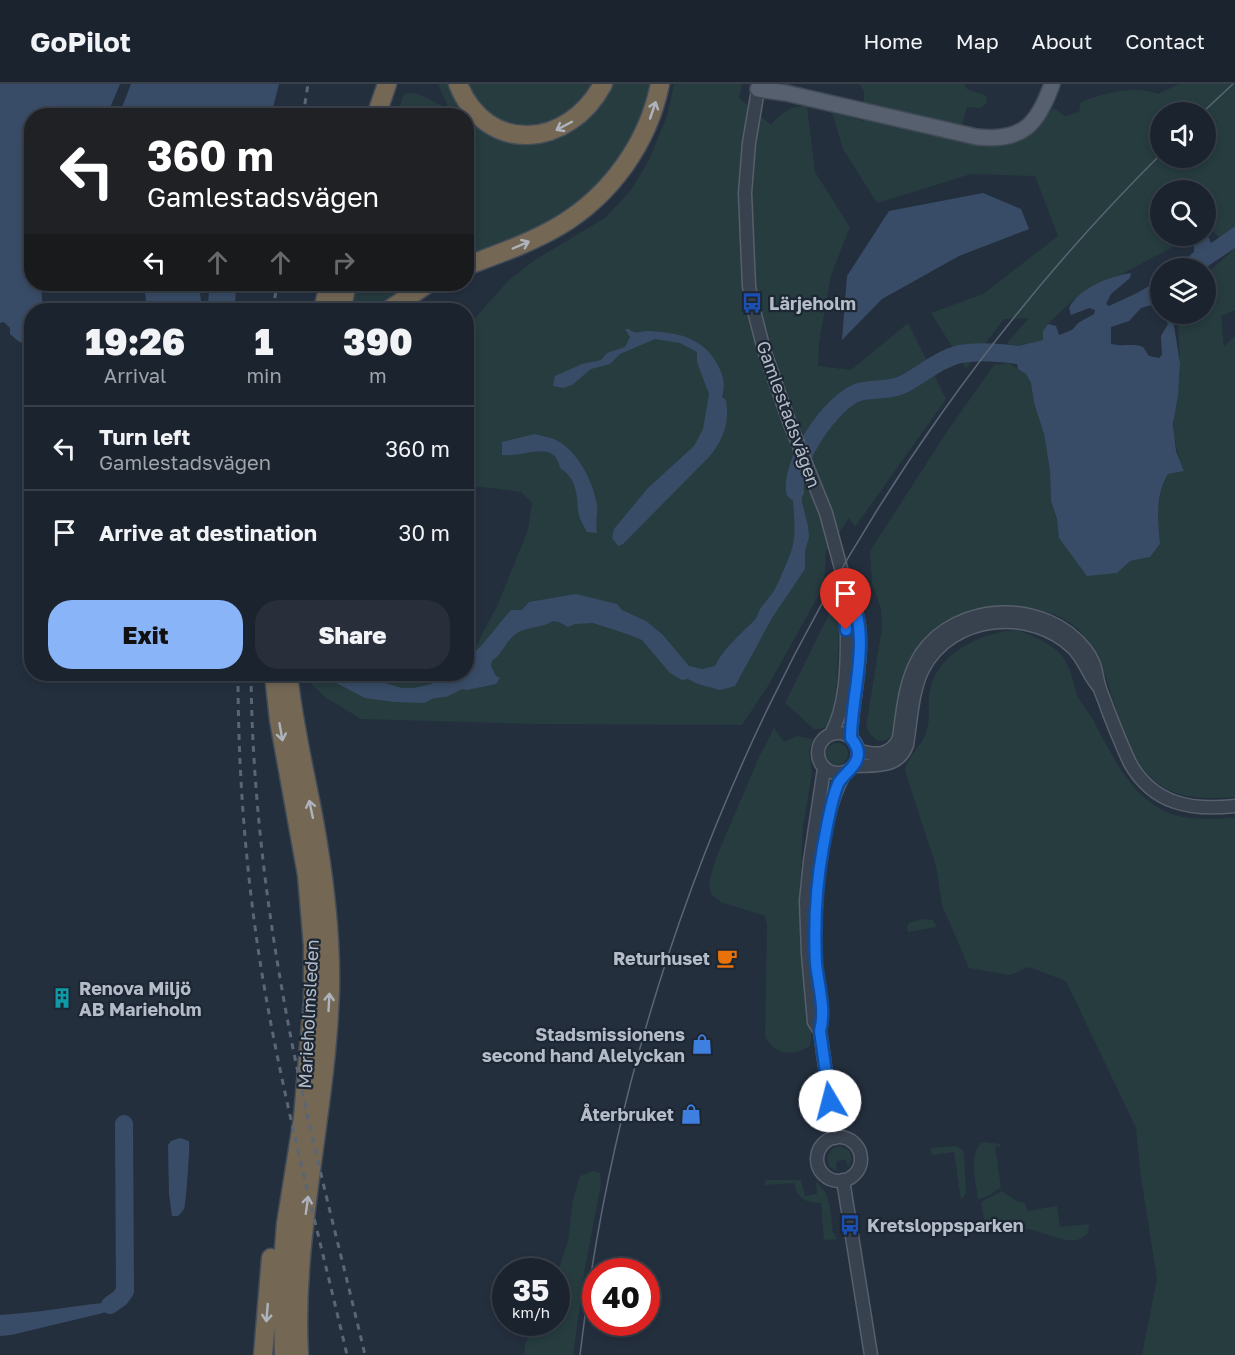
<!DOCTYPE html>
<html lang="en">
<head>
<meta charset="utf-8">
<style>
	:root { --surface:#1b232e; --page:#282f3a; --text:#f1f3f6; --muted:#a0a4aa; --line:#39404a; --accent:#8ab4f8 }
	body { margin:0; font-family:"Golos Text",sans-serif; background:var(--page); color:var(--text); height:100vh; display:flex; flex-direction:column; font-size:22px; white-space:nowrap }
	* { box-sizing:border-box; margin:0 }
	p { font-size:20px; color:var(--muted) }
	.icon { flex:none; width:33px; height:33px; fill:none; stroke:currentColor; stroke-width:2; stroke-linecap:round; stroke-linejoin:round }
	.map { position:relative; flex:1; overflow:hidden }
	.sheet { position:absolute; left:24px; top:219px; width:450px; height:378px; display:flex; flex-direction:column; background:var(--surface); border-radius:24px; box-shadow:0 3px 9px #0003,0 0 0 2px var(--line) }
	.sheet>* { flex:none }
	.banner { position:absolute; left:24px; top:24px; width:450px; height:183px; border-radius:24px; box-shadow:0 3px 9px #0003,0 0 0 2px var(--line); background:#202124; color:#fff; overflow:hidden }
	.fabs { position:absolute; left:1150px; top:18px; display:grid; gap:12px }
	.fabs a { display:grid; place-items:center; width:66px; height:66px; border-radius:50%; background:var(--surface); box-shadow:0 3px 9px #0003,0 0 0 2px var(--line); font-size:30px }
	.speed { position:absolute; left:492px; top:1174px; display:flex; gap:12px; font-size:30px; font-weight:700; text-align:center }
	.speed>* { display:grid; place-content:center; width:78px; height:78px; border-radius:50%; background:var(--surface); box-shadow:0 3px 9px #0003,0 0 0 2px var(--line); line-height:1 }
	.speed small { font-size:15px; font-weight:400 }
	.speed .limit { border:9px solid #d22; background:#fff; color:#111 }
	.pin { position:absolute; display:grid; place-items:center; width:51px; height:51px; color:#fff; margin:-62px -26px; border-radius:50% 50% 50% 0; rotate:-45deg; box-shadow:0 0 6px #0007 }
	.pin .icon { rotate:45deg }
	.me { position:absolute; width:66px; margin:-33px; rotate:352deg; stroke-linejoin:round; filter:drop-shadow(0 0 4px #0008) }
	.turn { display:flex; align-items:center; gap:21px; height:126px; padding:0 24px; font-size:27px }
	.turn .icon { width:78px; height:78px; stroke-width:2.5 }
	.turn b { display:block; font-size:42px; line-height:51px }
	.lanes { display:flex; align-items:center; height:57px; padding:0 24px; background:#0003; justify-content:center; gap:30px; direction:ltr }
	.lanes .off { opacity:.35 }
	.eta { display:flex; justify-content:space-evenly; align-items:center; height:102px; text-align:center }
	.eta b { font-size:36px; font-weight:800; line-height:42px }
	.primary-button { display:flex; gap:12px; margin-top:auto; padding:12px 24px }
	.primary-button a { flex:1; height:69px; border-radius:24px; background:var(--accent); color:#111; font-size:24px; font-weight:800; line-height:69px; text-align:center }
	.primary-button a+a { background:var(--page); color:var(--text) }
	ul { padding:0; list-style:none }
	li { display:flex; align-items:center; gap:18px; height:84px; padding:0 24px; border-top:2px solid var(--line) }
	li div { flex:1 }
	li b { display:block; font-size:22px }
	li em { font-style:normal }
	header { display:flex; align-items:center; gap:36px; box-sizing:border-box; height:84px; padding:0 30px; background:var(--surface); border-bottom:2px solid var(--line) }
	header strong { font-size:28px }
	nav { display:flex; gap:33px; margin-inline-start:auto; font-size:21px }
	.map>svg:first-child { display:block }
</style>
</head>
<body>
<header>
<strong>GoPilot</strong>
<nav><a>Home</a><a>Map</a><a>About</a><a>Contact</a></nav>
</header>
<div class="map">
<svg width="1235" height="1271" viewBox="0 0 1235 1271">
	<rect width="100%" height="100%" fill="#242f3e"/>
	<path fill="#263c3f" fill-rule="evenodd" d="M438,0H451L465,27L556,54C585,41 594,26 611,0H653C635,64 599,113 540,145C517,157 490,164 467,173L466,32L435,29L431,32H396L404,10C419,4 433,21 448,23Z
		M467,0H596L572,29L538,43L507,40L492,32L478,20Z
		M674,0H742L739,14L771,41C781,28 791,22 807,22L815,88L850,143L831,191L819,259L818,282L851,286L908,239L946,315L855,443L849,434L826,468L825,489L822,505L768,602L742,641L539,640L361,635L325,613L307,596L304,590H385L403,594L438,590H466L467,571L474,566L497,522L528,446L532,419L521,408L467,401V243L509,196L535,176L605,134L631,106L649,76L667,32Z
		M859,0H964L967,5L987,12L986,20L980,24L967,23L960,49L989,55L1039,40L1054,24L1065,32L1079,28L1081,18C1104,9 1134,1 1158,10L1179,0H1235V142L1219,153L1212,147L1206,148V106H1161V152H1193L1120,191L1091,204L1073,216L1048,240L1043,256L1014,263L1007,259L1029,234L1004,235L966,285L931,229L983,210L1058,152L1035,92L971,90L877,119L843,65L832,29L864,37V7ZM1161,28H1206V74H1161Z
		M1235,164V226L1221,232L1224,263L1235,252V713C1208,715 1178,716 1156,698C1095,648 1130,526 1015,523C994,522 975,522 957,533C908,563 899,597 893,651L886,656L878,657L871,651L866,643L882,544L881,524L872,500L870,467L946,349L994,281L1008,279L1026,290L1031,299L1034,319L1044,350L1050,387L1051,417L1057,435L1059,453L1117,489L1129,477L1150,473L1160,461C1158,436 1156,412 1168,390L1184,387C1178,372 1174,358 1174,341C1173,323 1180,301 1180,281C1180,263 1177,247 1179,230H1206V191Z
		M353,200H411L390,214L376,226H347Z
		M831,526L835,527L838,531L839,539C838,559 839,628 827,641C824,645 818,645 814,645L785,619Z
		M1017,546C1036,553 1060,562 1068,582C1073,592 1074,603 1078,613C1082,621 1089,628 1093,636C1113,672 1132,718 1175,731C1194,737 1216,734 1235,734V1271H1142L1157,1195L1141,1093L1136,1044L1066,897L1029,883L1010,891L969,884L942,821L936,782L905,687C907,672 923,661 927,646C931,633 927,618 930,605C938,568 983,548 1017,546Z
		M774,644L784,658L797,652L813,655L809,668L812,689L803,743L800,803V826L812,948L810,962C793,973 775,971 765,953L767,841L765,832L721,818L711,810L709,798L716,774L759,673Z
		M826 670a11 11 0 1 1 22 0a11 11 0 1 1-22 0Z
		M923,835L933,836L937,843L908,848L907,843L909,839Z
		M982,1058L1000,1060L1001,1062L995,1063L1001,1104C992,1108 987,1114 978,1115C976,1098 968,1070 982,1058Z
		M840,1062L849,1066L852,1075L848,1084L846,1076L837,1077L836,1085L838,1087L829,1083L827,1073L832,1065Z
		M956,1062L963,1066L964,1072L966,1110L961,1116L954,1068L932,1071L930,1064Z
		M593,1087L600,1089L601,1100L586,1178L573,1271H524L525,1261L534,1239H556L557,1190L568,1157L573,1116L580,1092Z
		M766,1096H801L805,1112L817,1110L816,1098C832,1108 831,1133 833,1150H835L837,1155L824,1156L821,1119C807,1119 796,1114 794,1099L764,1101Z
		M1002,1107L1016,1117L1025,1119L1027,1127L1057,1122L1060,1143L1089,1140L1088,1149C1073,1167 1044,1146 1026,1145C1015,1144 1004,1149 993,1149L985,1141L981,1118Z"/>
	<path fill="#394c67" d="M0,0H120L107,31L32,32V200H44C40,209 42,217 44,226H32L31,263L18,257L10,250V244L4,238L0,239Z
		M131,0H279L271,31H119Z
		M983,109L1021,125L1029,145L959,172L882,215L842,256L847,192L889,127Z
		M1235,142V164L1205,184H1175L1194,168V160L1200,153L1208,152L1211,159Z
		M1131,189L1130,194L1111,210L1106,220L1109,222L1137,209L1161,195V229L1155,220L1141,224L1129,237L1111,243V260C1124,263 1133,259 1143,263L1149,272L1159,274L1162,271L1161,252L1168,240L1161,230H1172L1180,279L1178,311L1173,340L1176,367L1184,387L1168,390C1155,412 1158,436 1160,460L1150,473L1130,477L1117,489L1087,492L1059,454L1057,435L1051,417L1050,387L1044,350L1034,319L1031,299L1026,290L1018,285L1014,263L1043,256V247L1048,240L1056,242L1059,251L1072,246L1078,239L1094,230L1095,226L1089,224L1071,231L1069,224C1079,204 1110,192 1131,189Z
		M144,200H199L202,226H147Z
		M209,200H236L235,226H208Z
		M625,245H629C636,252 642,246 651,247C677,249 702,253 716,278C723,290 726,299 722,313L726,316C730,339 723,356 709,373L623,460L618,462L612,454L614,445L648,404L694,362L703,345L709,310L697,278V268L680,259L655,255L620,270L610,280L591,285L572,301L563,304L553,302L555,292L582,280L601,276L607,269L625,263L630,253Z
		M535,350C541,352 548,353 554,355C577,365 593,397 597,421C598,431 595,439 597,449L587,448C584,442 578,433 578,426C577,409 576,394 560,384C555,354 522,374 502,371V358Z
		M795,377L803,388L801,401L802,418L808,442L809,453L805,467V485L772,534L735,602L720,606L698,600L688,595L682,596L670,589L642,556L627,550L593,539L575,540L568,543L559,538L553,537C544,544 529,542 517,549C506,556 503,570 492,577L491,582L496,592L500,594L496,600L467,606L462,605L446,613L434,614L424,619L394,618L365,614L327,594L323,590H360L367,594L402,604H414L431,600L448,590H466L467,574C484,563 496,542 511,526H522L529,518L576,510L617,520L622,526L646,537L663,551L689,582L702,585L715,582C722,567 741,549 754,537C757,534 758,529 760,525C764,519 770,513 774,507C780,495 786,481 791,468C801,438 786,407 795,377Z
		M180,1054L189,1057C190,1063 186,1121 184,1125C182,1128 180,1130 178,1132H172L169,1110L168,1061L171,1057Z
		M102,1219L110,1221L103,1229L11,1251L0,1252V1231C34,1229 68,1223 102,1219Z"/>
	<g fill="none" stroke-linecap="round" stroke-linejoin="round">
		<path stroke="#394c67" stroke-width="18" d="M795,407C791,378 831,317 859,308C874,304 891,307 904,300C923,290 939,275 960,270C985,266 1013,270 1038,274
			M110,1221L120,1214L125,1207L124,1040"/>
		<g stroke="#565f6c" stroke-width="15">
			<path id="minor" d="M759,0L749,59L745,109L749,202L752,219L764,266L790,340L826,429L848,510C845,524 846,537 847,552C847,583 846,623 831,650
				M848,510C873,549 851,610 851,654
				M818 669a20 20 0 1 1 40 0a20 20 0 1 1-40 0Z
				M858,666C875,672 891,672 899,654C903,625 905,595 921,570C957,517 1045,514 1085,565C1096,579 1095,586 1099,602C1101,609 1105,617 1107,624C1114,642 1121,660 1130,679C1153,720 1191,727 1235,722
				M854,682C875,681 898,685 907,661C911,636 912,607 923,585C952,530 1030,523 1073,564C1084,575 1088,590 1098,602
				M824,685L810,777L806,817L808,870L814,938L820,947L835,1054
				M815,848C815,807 823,722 846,688
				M817 1075a22 22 0 1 1 44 0a22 22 0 1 1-44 0Z
				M843,1096L871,1271"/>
		</g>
		<g stroke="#414a57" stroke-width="18">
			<path id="major" d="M758,5L786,9L977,53C1023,58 1038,40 1052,0"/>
		</g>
		<g stroke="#434c59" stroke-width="21">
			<path id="highway" d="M458,0C487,72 569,64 603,0
				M376,32L387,0
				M466,182C498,170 530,159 559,142C611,111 648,59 660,0
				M323,226L329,200
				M341,226L347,200
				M389,226L427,200
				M274,590L279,636L307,791L313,862V915L303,1034L286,1140L282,1190L284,1271
				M288,590C293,639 305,688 314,737C324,792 331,848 330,904C327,1027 292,1148 299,1271
				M263,1271L271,1174"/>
		</g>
		<use href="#minor" stroke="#38414e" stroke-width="12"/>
		<use href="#major" stroke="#56606e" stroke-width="15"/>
		<use href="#highway" stroke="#746855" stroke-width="18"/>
		<path stroke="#5a6575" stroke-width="1.5" d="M1203,28L1233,0
			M580,1271C632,820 839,390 1161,70"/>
		<path stroke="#5a6575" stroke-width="3" stroke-dasharray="6 6" stroke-linecap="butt" d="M303,32L308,0
			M273,226L277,200
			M238,590C238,684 245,778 259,871C280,1006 316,1138 347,1271
			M251,590C252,697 264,805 283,911C304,1032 337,1152 365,1271"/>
	</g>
	<defs><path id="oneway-shaft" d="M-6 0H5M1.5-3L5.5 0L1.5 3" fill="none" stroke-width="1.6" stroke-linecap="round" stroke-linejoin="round" transform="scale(1.5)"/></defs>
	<g stroke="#aeb4bd">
		<use href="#oneway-shaft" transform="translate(653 26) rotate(-71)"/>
		<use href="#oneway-shaft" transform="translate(564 42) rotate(152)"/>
		<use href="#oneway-shaft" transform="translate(521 161) rotate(-23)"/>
		<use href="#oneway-shaft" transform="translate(281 648) rotate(80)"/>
		<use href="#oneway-shaft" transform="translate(311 725) rotate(-102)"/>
		<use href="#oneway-shaft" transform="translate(329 918) rotate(-87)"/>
		<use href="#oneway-shaft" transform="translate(307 1121) rotate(-82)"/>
		<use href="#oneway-shaft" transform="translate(267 1229) rotate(95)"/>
	</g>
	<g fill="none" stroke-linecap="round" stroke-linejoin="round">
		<g stroke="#114b97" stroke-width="15">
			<path id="route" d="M830,1017L820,947C826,926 818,900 816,879C814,839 816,802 823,763C827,743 830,720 838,700C843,690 854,685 857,675C860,667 856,660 851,654C851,610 873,549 848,510L845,522L846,546"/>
		</g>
		<use href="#route" stroke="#1a73e8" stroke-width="10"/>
	</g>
	<defs>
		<g id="bus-bare" transform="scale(1.62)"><path d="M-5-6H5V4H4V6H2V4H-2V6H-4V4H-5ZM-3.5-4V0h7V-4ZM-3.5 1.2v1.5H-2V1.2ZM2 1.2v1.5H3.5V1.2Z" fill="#1a4fb4" stroke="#1d2633" stroke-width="2.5" paint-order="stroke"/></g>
		<g id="cafe-bare" transform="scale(1.62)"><path d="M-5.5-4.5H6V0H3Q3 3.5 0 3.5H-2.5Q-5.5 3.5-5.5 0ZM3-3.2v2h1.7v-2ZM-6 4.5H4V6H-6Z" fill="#e8710a" stroke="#1d2633" stroke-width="2.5" paint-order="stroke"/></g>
		<g id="building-bare" transform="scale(1.62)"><path d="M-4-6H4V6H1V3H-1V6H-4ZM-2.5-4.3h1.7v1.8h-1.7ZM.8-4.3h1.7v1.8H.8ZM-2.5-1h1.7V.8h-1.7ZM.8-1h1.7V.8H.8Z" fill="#0f9aa8" stroke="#1d2633" stroke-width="2.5" paint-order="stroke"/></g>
		<g id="shop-bare" transform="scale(1.62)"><path d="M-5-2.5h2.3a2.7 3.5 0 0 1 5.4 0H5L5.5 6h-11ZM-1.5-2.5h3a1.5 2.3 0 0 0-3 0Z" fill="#3f7fe0" stroke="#1d2633" stroke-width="2.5" paint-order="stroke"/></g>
	</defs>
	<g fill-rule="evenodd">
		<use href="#bus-bare" x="752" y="219"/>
		<use href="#cafe-bare" x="727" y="874"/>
		<use href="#building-bare" x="62" y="914"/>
		<use href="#shop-bare" x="702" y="960"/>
		<use href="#shop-bare" x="691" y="1030"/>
		<use href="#bus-bare" x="850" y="1141"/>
	</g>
	<g text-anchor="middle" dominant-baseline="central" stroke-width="4.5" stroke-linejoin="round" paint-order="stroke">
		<g font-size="18" font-weight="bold" fill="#b4bcc9" stroke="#1d2633" text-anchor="start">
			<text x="769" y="219">Lärjeholm</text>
			<text x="710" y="874" text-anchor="end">Returhuset</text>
			<text x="79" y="904">Renova Miljö<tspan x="79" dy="21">AB Marieholm</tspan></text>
			<text x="685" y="950" text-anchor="end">Stadsmissionens<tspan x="685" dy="21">second hand Alelyckan</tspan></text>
			<text x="674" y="1030" text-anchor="end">Återbruket</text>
			<text x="867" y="1141">Kretsloppsparken</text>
		</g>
		<g font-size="18" fill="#b4bcc9" stroke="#1d2633">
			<text transform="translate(789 330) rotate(70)">Gamlestadsvägen</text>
			<text transform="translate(308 930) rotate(-87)">Marieholmsleden</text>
		</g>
	</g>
</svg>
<div class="fabs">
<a><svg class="icon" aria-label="sound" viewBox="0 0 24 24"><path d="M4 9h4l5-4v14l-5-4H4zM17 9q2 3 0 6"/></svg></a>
<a><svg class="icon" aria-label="search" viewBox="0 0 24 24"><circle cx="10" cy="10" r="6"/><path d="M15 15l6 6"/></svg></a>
<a><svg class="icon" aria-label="layers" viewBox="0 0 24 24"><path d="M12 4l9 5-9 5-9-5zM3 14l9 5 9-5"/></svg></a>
</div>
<div class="speed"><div>35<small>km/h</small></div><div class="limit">40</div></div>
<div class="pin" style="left:846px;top:546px;background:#d93025"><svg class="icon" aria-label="arrive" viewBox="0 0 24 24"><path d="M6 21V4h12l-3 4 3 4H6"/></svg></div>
<svg class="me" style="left:830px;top:1017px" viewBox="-20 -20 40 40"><circle r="19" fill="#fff"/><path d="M0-13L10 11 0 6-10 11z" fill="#1a73e8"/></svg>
<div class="banner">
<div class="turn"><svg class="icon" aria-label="left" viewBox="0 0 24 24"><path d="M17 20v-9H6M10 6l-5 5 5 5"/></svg><div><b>360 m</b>Gamlestadsvägen</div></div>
<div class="lanes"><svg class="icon" aria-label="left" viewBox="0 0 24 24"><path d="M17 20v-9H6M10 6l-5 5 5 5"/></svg><svg class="icon off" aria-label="ahead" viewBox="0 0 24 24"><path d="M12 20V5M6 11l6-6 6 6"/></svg><svg class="icon off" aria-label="ahead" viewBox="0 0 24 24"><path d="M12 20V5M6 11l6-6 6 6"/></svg><svg class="icon off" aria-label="right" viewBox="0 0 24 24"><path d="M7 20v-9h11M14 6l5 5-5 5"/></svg></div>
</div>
<section class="sheet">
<div class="eta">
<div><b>19:26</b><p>Arrival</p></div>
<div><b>1</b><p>min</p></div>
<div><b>390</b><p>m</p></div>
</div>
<ul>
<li><svg class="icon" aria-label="left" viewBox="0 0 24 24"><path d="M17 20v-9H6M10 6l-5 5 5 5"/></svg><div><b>Turn left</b><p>Gamlestadsvägen</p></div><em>360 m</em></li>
<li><svg class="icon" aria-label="arrive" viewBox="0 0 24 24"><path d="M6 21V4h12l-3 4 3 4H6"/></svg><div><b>Arrive at destination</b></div><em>30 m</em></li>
</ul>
<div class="primary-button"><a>Exit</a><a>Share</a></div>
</section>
</div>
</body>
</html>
